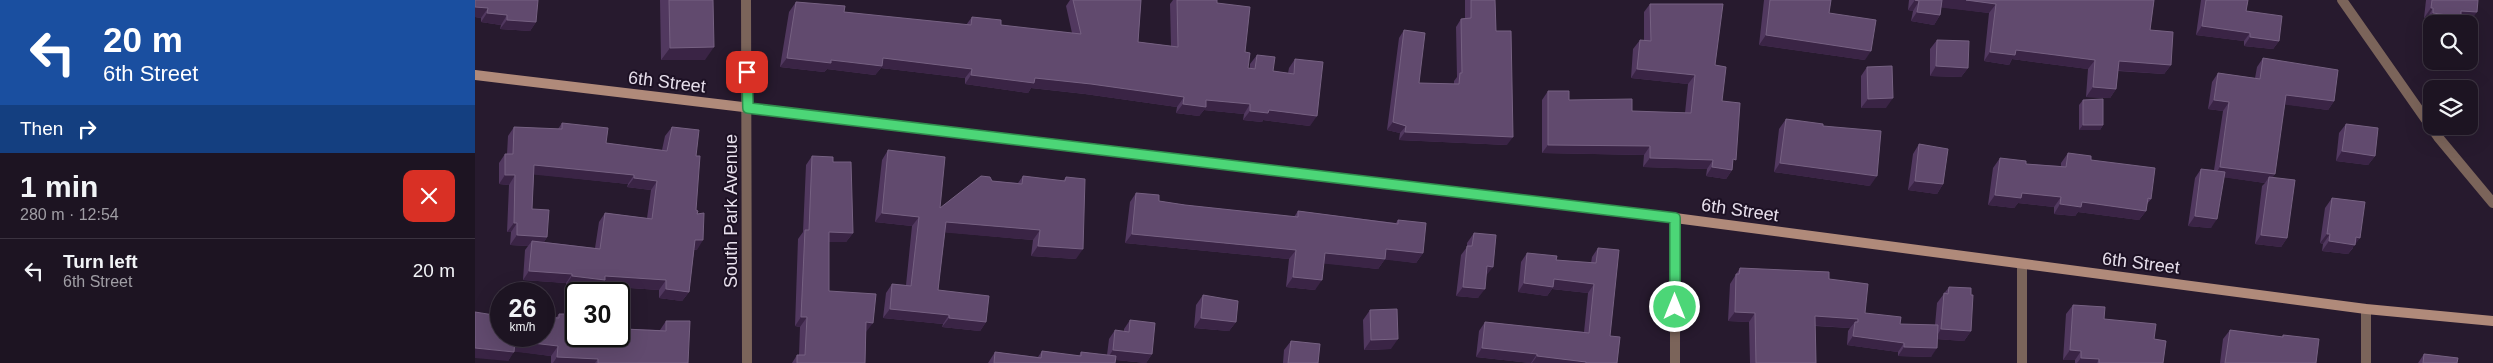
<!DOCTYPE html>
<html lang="en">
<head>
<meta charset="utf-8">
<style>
	:root { --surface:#1d1422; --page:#2a212f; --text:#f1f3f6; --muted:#a09ea5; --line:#3b3340 }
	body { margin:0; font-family:Helvetica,sans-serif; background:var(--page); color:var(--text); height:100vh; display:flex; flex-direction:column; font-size:19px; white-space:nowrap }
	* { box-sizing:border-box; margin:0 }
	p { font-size:16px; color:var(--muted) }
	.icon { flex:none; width:28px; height:28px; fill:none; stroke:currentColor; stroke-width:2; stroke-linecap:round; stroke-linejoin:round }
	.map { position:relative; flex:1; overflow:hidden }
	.details { display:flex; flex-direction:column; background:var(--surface); width:475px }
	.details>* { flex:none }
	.hud { background:#1a4fa0; color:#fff; overflow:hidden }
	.tools { position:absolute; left:1948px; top:15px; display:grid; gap:10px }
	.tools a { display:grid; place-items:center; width:55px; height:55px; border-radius:10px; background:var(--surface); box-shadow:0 5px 20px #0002,0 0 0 1px var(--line); font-size:25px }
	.speed { position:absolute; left:15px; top:282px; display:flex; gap:10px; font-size:25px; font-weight:700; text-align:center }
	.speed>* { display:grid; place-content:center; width:65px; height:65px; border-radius:50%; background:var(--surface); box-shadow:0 5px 20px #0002,0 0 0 1px var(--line); line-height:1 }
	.speed small { font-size:12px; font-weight:400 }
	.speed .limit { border:2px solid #111; border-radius:8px; background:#fff; color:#111 }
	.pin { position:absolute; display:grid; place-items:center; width:42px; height:42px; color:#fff; margin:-21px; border-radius:10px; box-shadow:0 2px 8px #0006 }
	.me { position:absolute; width:55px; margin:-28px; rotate:0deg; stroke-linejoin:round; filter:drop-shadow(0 0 4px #0008) }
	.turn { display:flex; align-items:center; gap:18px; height:105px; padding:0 20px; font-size:22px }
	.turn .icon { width:65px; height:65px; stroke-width:2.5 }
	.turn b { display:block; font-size:35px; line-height:42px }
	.then { display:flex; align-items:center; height:48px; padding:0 20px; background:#0003; gap:10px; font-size:19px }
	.round { display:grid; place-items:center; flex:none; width:52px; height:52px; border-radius:10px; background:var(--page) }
	.headline { display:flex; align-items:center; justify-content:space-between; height:85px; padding:0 20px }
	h1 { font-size:30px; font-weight:700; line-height:38px }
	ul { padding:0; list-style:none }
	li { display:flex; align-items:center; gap:15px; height:65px; padding:0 20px; border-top:1px solid var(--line) }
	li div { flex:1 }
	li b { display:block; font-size:19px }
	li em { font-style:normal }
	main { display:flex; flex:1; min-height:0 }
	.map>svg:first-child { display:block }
</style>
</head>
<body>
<main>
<section class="details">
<div class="hud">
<div class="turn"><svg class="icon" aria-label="left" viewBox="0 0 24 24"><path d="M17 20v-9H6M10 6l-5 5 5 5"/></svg><div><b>20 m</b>6th Street</div></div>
<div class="then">Then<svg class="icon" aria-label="right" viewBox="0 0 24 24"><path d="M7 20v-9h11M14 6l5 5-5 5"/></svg></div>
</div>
<div class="headline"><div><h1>1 min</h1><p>280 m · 12:54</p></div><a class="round" style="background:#d93025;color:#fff"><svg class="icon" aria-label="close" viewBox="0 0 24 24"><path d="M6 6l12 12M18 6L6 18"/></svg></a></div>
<ul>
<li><svg class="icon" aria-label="left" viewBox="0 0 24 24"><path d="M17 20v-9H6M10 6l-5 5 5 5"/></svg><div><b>Turn left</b><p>6th Street</p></div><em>20 m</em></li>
</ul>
</section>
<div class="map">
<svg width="2018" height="363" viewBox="0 0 2018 363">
	<rect width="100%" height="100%" fill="#271a2e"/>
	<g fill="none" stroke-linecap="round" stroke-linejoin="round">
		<path stroke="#7b645a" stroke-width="10" d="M271,0L272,363
			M1200,218V363
			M1547,264V363
			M1891,363V309"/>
		<path stroke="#7b645a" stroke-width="10" d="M1867,0L1963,137L2018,203"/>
		<path stroke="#b08a7a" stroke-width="10" d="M0,75L1200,218L1891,309L2018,321"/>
	</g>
	<path fill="#51385f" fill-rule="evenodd" d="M0,0L61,22L55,31L25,29L26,25L6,22V18L0,17Z
		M185,0H238L230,60H186Z
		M595,0H666L663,42L696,46L695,4L698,0H742V3L770,52L773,68H775V64L782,55L798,71L813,73L814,68L820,59L835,126L788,120L787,122L768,120L769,114L729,110L724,116L701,113L702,107L610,94L556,88L553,93L490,84V78L406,68L400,75L352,69L349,72L305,67L314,12L321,2L369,12L491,25L497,17L526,25L597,33L591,6Z
		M990,0H1020L1021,31L1032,145L924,140L925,133L912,130L924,38L929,30L944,83L979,84V81L982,77L981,27L986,19L990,18Z
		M1289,0H1356L1354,13L1390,60L1284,45Z
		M1434,0H1679L1675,30L1696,65L1689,74L1643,71L1641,89L1635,98L1611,97L1613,69L1537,59L1534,65L1509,61L1514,13L1466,7L1465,15L1459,25L1436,21L1438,11L1433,10Z
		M1726,0H1773L1771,11L1804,41L1798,49L1769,46V41L1721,35Z
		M1951,0H2003L1995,22L1983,21L1981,24H1959L1951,23L1952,18H1949Z
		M1175,4L1240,65L1247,101L1258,165L1257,170L1251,179L1231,176L1232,169L1168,167L1169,155L1067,153V100L1073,91L1094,100L1157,111L1210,113L1213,84L1156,78L1158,49L1165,40L1169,41V12Z
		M1462,40L1493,68L1486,77L1455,76V49Z
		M1788,58L1859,101L1853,110L1810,104L1798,177L1812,238L1806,247L1780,244L1787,186L1790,183L1749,177L1736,228L1713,226L1720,178L1726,169L1739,170L1748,111L1733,109L1737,82L1743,73L1780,78L1782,67Z
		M1392,67L1411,108H1386V76Z
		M1608,100L1628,125L1625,130H1604V105Z
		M1311,119L1348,126L1395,186L1299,172L1304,129Z
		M87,123L131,143L187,150L190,136L197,127L221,156V210L222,214V250H219L214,292L207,301L184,298V290L126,286L123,290L91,285V283L48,280L50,250L53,246L35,245L36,232H32L34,185L24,184V163L30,154H32L33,136L39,127L83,129ZM59,174L153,184L152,187L176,190L172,218L130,213L124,222L120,248L69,242L72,237L57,209Z
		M1871,124L1900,156L1893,165L1861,161L1864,133Z
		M1444,144L1468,184L1462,194L1433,190L1438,154Z
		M413,150L465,208L517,181L543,183L548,176L588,181L591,177L601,259L556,256L558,240L470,232L463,290L511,322L505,331L467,327L468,324L408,318L411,293L417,284L431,285L437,226L400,222L407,160Z
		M1593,153L1616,160L1676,199L1672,204L1671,211L1664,220L1603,212L1600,216L1579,214V207L1543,203L1539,208L1513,205L1518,168L1525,158L1551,164L1586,166V163Z
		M337,156L358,162L378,233L371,242H354V291L391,332L390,363H317L322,355H324L325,327L320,326L323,239L328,232L331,165Z
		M661,193L684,201L710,205L819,217L823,211L921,223L923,220L948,253L941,263L910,259L903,269L849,263L840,290L811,287L814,259L650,243L655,202Z
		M1857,198L1878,248L1873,254L1847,251L1848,244L1845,243L1850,208Z
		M999,233L1011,276L1003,298L981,296L986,255L992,247V243Z
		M1123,248L1135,336L1142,363H1056L1001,357L1004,331L1010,322L1109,332L1113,293L1077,289L1072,296L1043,292L1046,262L1052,253L1081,260L1116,263L1117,257Z
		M1265,268L1354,279L1390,313L1425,324L1460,325L1462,303L1474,287L1496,295V331L1489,341L1462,339L1456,357L1423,356V352L1372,345L1373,331L1375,328L1340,326L1341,363H1275L1274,322L1253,321L1255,284Z
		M728,295L761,322L754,331L719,328L721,305Z
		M1598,305L1629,319L1679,339L1688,363H1600V360H1588L1591,314Z
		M895,310L916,349L889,350L888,320Z
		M26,312L81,318L84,314L101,336L150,329L185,330L191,321L213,363H76V356L39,351L33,361L23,316Z
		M655,320L677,354L671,363L641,360L640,363H513L520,352L563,357L567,351L604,356L606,352L632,355L634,339L640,330L649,332V329Z
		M1755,330L1807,337L1808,335L1841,363H1745L1748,339Z
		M816,341L843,363H808L809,350Z
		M1949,354L1982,363H1943Z"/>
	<path fill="#3a2445" d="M1440,0L1444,1L1438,11L1433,10Z
		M1466,0H1491L1521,4L1514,13L1461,7Z
		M0,7L13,8L6,18L0,17Z
		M1956,8H1958L1952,18H1949Z
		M1986,11L2002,12L1995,22L1983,21L1981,24H1959L1951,23L1958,13Z
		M1442,12L1465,15L1459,25L1436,21Z
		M12,13L32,15L26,25L6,22Z
		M32,20L61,22L55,31L25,29Z
		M1727,26L1775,33L1769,41L1721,35Z
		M1291,35L1396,51L1390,60L1284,45Z
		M1775,37L1804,41L1798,49L1769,46Z
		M239,47L230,60H186L195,48Z
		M1541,50L1620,60L1613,69L1537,59L1534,65L1509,61L1515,52Z
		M312,58L356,60L408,58L497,69L490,78L406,68L400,75L352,69L349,72L305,67Z
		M1644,61L1696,65L1689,74L1637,70Z
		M1461,66L1493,68L1486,77L1455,76Z
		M1162,69L1220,75L1213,84L1156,78Z
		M496,75L560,78L616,84L709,97L702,107L610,94L556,88L553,93L490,84Z
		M1618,87L1641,89L1635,98L1611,97Z
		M1811,95L1859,101L1853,110L1805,104Z
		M1418,98L1411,108H1386L1393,99Z
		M731,100L775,104L769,114L729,110L724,116L701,113L708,104Z
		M1739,100L1754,102L1748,111L1733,109Z
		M794,110L842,116L835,126L788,120L787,122L768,120L775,111Z
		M918,122L931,126L925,133L912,130Z
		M1608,125H1628L1625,130H1604Z
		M930,132L1038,137L1032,145L924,140Z
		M1073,145L1175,146L1169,155L1067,153Z
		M1867,151L1900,156L1893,165L1861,161Z
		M1175,158L1238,160L1232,169L1168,167Z
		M1305,163L1402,176L1395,186L1299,172Z
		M59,165L159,175L153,184L53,174Z
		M1237,167L1257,170L1251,179L1231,176Z
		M1745,167L1800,174L1794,183V177L1790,183L1739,176Z
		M30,175H40L34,185L24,184Z
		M159,178L182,181L176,190L152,187Z
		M1440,181L1468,184L1462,194L1433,190Z
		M1547,193L1586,197L1579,207L1543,203L1539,208L1513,205L1520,195Z
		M1607,202L1671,211L1664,220L1603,212L1600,216L1579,214L1585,204Z
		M407,213L444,217L437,226L400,222Z
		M1720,216L1742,219L1736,228L1713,226Z
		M471,222L565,230L558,240L464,232Z
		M39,223H42L36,232H32Z
		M354,232L378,233L371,242H348Z
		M657,234L821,250L814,259L650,243Z
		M1852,234H1855L1848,244L1845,243Z
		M42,235L72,237L66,247L57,241L53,246L35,245Z
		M1786,235L1812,238L1806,247L1780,244Z
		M1881,237L1885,238L1873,254L1847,251L1854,241Z
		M220,240H228L222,250L213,249Z
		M563,246L608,249L601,259L556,256Z
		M911,249L948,253L941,263L904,259Z
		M850,253L910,259L903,269L843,263Z
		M1012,266L1018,267L1011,276Z
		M54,271L97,274L91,283L48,280Z
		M97,276H130L191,280L184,290L126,286L123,290L91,285Z
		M818,277L847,280L840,290L811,287Z
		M1079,279L1119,284L1113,293L1077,289L1072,296L1043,292L1049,283Z
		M988,287L1010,289L1003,298L981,296Z
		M191,289L214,292L207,301L184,298Z
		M415,309L474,315L468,324L408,318Z
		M1260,312L1280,313L1274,322L1253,321Z
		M1340,316L1383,319L1379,325L1380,322L1375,328L1333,325Z
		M326,317H332L325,327L320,326Z
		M474,318L511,322L505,331L467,327Z
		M726,318L761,322L754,331L719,328Z
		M391,322L398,323L391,332L385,331Z
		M1466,329L1496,331L1489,341L1460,339Z
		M1378,336L1429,343L1423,352L1372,345Z
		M923,339L916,349L889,350L896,340Z
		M40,341L83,346L76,356L34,351Z
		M1429,347L1462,348L1456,357L1423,356Z
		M0,348L39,352L33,361L0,358Z
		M1007,348L1062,354L1056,363L1001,357Z
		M638,350L677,354L671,363L632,359Z
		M1595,350L1606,351L1600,360H1588Z
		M1062,356L1111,362L1110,363H1057Z
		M82,357L123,359L120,363H78Z
		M1606,358L1624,359L1622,363H1602Z"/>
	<path fill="#614a6e" stroke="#766182" d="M0,0H63L61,22L32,20V15L12,13L13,8L0,7Z
		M194,0H238L239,47L195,48Z
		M598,0H666L663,42L703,47L702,0H742V3L775,7L770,52L775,53L773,68L780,69L782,55L800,57L798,71L819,74L820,59L848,62L842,116L794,110L793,113L775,111V104L731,100V107L708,104L709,97L616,84L560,78L559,83L496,75L497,69L408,58L407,66L356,60V63L312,58L321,2L370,6L369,12L496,25L497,17L526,20V25L606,34Z
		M996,0H1020L1021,31H1036L1038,137L930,132L931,126L918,122L929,30L950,33L944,83L984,84L985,73H987L986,19L996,18Z
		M1295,0H1356L1354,13L1401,20L1396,51L1291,35Z
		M1440,0H1467L1465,15L1442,12L1444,1Z
		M1491,0H1679L1675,30L1698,32L1696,65L1644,61L1641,89L1618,87L1620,60L1541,50L1540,55L1515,52L1521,4Z
		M1731,0H1773L1771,11L1807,16L1804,41L1775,37V33L1727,26Z
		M1957,0H2003L2002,12L1986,11V17L1958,13V8H1956Z
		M1175,4H1248L1240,65L1251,67L1247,101L1265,103L1261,160L1258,159L1257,170L1237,167L1238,160L1175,158V146L1073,145V91H1094V100L1157,99V111L1216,113L1220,75L1162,69L1165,40L1176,41Z
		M1462,40L1494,41L1493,68L1461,66Z
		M1788,58L1863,70L1859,101L1811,95L1800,174L1745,167L1754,102L1739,100L1743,73L1785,79Z
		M1417,66L1418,98L1393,99L1392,67Z
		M1628,99V125H1608V100Z
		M1311,119L1348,124V126L1406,131L1402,176L1305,163Z
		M87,123L133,128L131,143L192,151L197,127L224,130L221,156H225L221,210L223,211L222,214L229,213L228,240H220L214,292L191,289V280L130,276V280L97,276V274L54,271L57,241L125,249L130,213L177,219L182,181L159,178V175L59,165L57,209L74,210L72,237L42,235V223H39L40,175H30V154H38L39,127L87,129Z
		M1871,124L1903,128L1900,156L1867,151Z
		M1444,144L1473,149L1468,184L1440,181Z
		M413,150L470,157L465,208L506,176L515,177L517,181L547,184L548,176L590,181L591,177L610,179L608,249L563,246L565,230L471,222L463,290L514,296L511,322L474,318V315L415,309L417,284L436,286L444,217L407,213Z
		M1593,153L1616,156V160L1680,168L1676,199L1673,198L1671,211L1607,202L1606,207L1585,204L1586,197L1547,193L1546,198L1520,195L1525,158L1551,161V164L1591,167Z
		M337,156L358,157V162H376L378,233L354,232V291L401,294L398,323L391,322L390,363H322V355H330L332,317H326L330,230H334Z
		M1726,169L1750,172L1742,219L1720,216Z
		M1794,177L1820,180L1812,238L1786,235Z
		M661,193L684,195V201L710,205L823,217V211L923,224V220L951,223L948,253L911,249L910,259L850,253L847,280L818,277L821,250L657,234Z
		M1857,198L1890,202L1885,238L1881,237L1880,245L1854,241L1855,234H1852Z
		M999,233L1021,235L1018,267L1012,266L1010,289L988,287L992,246H997Z
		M1123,248L1144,250L1135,336L1145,337L1142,363H1111V362L1062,356V354L1007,348L1010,322L1114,333L1119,284L1079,279L1078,287L1049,283L1052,253L1082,256L1081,260L1121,263Z
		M1265,268L1354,272V279L1393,284L1390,313L1426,317L1425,324L1463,325L1462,348L1429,347V343L1378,336L1380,322H1383V319L1340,316L1341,363H1281L1280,313L1260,312L1261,274H1264Z
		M1474,287L1496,288V295H1498L1496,331L1466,329L1469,293L1473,294Z
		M728,295L763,301L761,322L726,318Z
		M1598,305L1630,307L1629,319L1681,324L1679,339L1691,341L1688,363H1624V359L1606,358V351L1595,350Z
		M922,309L923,339L896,340L895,310Z
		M0,312L25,316L26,312V336H69V317L84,318V314H101V336H144V320H150V329L191,331V321H215L213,363H123V359L82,357L83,346L40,341L39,352L0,348Z
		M655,320L680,323L677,354L638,350L640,330L654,332Z
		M1755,330L1808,337V335L1844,339L1841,363H1750Z
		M816,341L845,344L843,363H813Z
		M567,351L606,356V352L641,356L640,363H519L520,352L566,358Z
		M1949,354L1983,358L1982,363H1948Z"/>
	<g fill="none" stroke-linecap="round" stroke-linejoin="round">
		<g stroke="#318b4d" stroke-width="12">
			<path id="route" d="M272,72L273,108L1200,218V307"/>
		</g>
		<use href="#route" stroke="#4cd677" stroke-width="9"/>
	</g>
	<g text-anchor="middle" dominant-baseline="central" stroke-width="4" stroke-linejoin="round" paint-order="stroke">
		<g font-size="18" fill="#e7dfec" stroke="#1d1124">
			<text transform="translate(192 82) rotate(7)">6th Street</text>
			<text transform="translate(1265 210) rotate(8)">6th Street</text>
			<text transform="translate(256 211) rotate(-90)">South Park Avenue</text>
			<text transform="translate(1666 263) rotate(7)">6th Street</text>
		</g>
	</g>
</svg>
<div class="tools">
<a><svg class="icon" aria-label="search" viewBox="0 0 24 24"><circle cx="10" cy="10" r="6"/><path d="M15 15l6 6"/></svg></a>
<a><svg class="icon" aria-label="layers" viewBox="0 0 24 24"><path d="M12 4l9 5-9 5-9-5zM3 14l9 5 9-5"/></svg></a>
</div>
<div class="speed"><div>26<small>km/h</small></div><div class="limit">30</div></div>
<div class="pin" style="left:272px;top:72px;background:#d93025"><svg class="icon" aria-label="arrive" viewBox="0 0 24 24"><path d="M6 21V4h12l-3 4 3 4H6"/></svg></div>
<svg class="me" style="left:1200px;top:307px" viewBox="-20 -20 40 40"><circle r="17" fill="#4cd677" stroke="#fff" stroke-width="3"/><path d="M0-11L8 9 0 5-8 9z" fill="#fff"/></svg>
</div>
</main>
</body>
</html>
